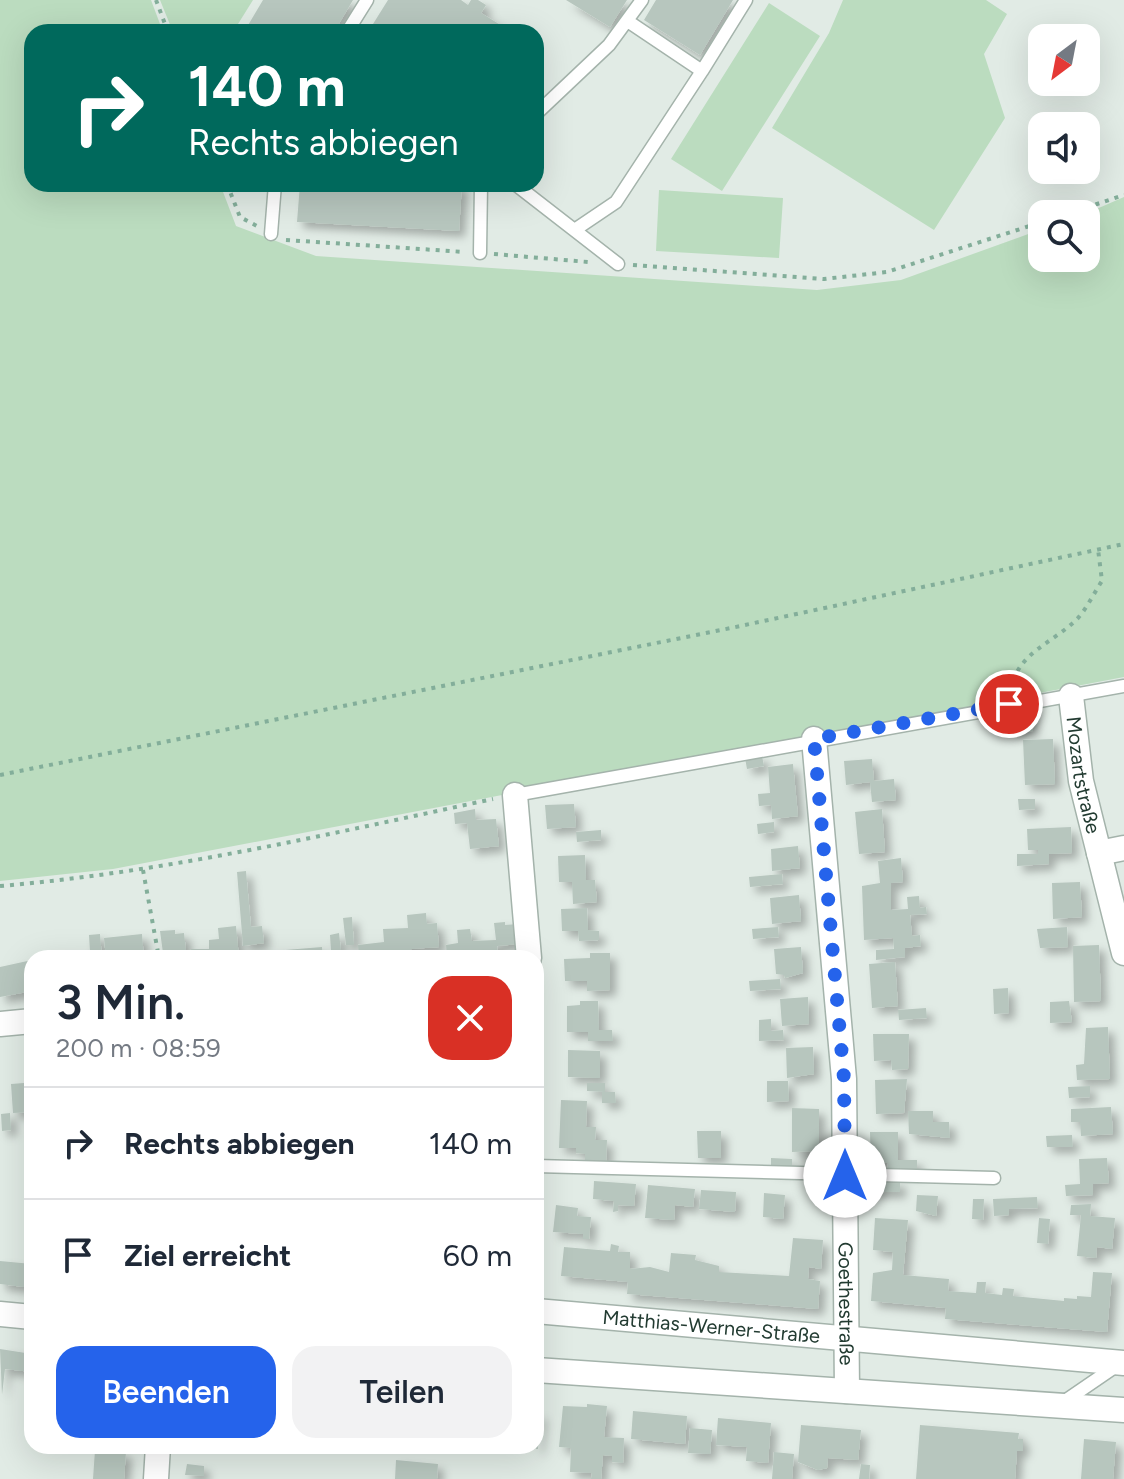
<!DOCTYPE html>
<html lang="de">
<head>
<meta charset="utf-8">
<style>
	:root { --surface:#fff; --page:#f2f2f3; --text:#1f2937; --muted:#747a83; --line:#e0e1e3; --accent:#2563eb }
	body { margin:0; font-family:Figtree,sans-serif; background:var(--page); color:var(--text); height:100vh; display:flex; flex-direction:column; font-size:30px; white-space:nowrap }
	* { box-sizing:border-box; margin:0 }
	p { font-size:26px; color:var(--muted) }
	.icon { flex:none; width:44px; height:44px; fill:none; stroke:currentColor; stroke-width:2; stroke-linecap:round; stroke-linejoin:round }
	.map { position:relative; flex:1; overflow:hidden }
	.details { position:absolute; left:24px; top:950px; width:520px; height:504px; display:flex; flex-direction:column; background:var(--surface); border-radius:24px; box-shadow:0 8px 32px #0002 }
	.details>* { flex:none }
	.guide { position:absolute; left:24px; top:24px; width:520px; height:168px; border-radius:24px; box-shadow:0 8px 32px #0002; background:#00695c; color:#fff; overflow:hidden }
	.needle { width:52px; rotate:212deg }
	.buttons { position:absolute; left:1028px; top:24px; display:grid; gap:16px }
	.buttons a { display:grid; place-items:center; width:72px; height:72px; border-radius:16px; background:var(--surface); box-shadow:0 8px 32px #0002; font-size:40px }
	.pin { position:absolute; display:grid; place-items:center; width:68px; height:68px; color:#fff; margin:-34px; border:4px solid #fff; border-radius:50%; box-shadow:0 2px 8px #0007 }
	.me { position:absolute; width:88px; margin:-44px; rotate:0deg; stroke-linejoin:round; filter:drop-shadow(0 0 6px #0008) }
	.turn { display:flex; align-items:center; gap:28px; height:168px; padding:0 32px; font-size:36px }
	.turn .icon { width:104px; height:104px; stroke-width:2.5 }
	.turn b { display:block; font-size:56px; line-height:68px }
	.round { display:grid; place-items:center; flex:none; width:84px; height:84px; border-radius:24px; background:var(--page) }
	.head { display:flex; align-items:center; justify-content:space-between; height:136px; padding:0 32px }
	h1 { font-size:48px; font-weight:600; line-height:60px }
	.button { display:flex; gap:16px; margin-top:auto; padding:16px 32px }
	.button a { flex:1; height:92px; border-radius:24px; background:var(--accent); color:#fff; font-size:32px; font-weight:600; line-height:92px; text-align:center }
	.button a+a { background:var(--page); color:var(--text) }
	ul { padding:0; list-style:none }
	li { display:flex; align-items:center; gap:24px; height:112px; padding:0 32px; border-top:2px solid var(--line) }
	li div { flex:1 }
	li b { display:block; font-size:30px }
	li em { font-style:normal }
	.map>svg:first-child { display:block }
</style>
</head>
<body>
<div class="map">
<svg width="1124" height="1479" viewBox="0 0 1124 1479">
	<defs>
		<filter id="shadow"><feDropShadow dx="6" dy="6" stdDeviation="4" flood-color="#0004"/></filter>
	</defs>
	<rect width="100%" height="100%" fill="#e1ebe5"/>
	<path fill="#bbdcbf" d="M0,0H151L163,32H32V184H220L236,226L316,256L817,290L901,280L1042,229V258H1086L1085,214L1124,197V677L113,869L0,881Z
		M160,0H253L233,32H173Z
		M843,0H986L1007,14L984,54L1005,118L934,230L772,128L829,33Z
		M769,3L820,36L722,191L671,159Z
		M659,190L783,198L779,258L656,251Z"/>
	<path fill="#b7c6be" filter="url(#shadow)" d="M263,0H353L334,32H244Z
		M388,0H461L468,5L471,0H478L486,5L481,13L512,32H387L373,24Z
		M566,0H627L610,27Z
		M656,0H733L700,55L644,20Z
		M300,184H462L459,231L297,222Z
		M1032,706L1033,731L1010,732L1009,710Z
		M1053,739L1055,784L1025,785L1023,740Z
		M762,756L764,766L747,769L745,758Z
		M872,759L874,781L894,779L896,800L872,802L870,782L846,785L844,761Z
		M793,764L798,816L772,819L771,805L759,806L758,794L770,793L768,767Z
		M1018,799H1035V809L1019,810Z
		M574,804L576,827L547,829L545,805Z
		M475,809L476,820L496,819L499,846L470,849L467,823L455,824L454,813Z
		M882,809L885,852L859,854L855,812Z
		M774,822V832L758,834L757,824Z
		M1071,827L1072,853L1049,854V864L1017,866V854H1038V850H1028L1027,829Z
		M601,830V840L577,842L576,832Z
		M798,846L800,868L772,871L771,849Z
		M585,855L586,880H595L597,902L573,904L572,882H559L558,856Z
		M901,858L903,882L891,883V910L908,909L907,897L919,896L920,908L926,907L927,914L910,915L912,936L920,935L921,946L905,948V957L876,960V950L894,949L893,938L864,940L862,886L880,883L878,861Z
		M246,871L251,927L262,926L264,943L243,946L237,872Z
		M782,874L783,884L750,887L749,877Z
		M1080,882L1082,917L1053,919L1052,883Z
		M799,895L801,921L772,924L770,898Z
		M587,908L588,930L599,931V940L579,941L578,931H562L561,909Z
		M426,913L427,924L437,923L439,947L411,949L412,958H359L358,945L384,942L383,929L408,928L407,915Z
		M352,917L354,945H346L343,918Z
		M505,922V925L518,924L519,944L497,946L498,958H447L446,945L458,943L457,930L470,929L472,941L496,940L494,923Z
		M236,926L239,958H192L191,949H209V940L219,939L218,928Z
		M778,927L779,937L753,939L752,929Z
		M1067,927L1068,947L1040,948L1037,929Z
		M175,930V934L184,933L186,951L163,953L160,931Z
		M339,933L341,951H331L330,935Z
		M100,934L102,958H81L80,953L90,952L89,935Z
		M142,934L144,958H106L104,938Z
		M1099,945L1101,1001L1074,1002L1073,946Z
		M322,947L323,958H273V951Z
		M801,947L803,973L785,978L784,975L776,974L774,949Z
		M590,953H610V990L587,991V981H565L564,959L590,958Z
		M32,960V991L0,997V967Z
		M895,962L898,1006L872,1008L869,964Z
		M780,979L781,989L750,991L749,981Z
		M1008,988L1009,1013L994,1014L993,989Z
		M808,997L809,1024L782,1026L780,999Z
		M580,1001H598L599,1030H612L613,1041H588V1032H567V1006L580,1005Z
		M1069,1001L1072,1022L1050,1023V1002Z
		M926,1008L927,1018L899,1020L898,1010Z
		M771,1019V1031L783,1030L784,1040L759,1041V1020Z
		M1108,1027L1110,1079L1077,1080L1076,1065L1084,1064L1086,1028Z
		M873,1034H909L908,1069L892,1070L891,1060L874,1061Z
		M813,1047L814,1074L787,1078L786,1048Z
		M568,1050L600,1051V1078L568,1077Z
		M907,1079L904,1113L876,1114L875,1080Z
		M767,1081H788L789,1101L767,1102Z
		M24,1083L25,1087H32V1112L13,1113L11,1084Z
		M587,1083H605V1092L587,1091Z
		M1090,1086V1097L1069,1098L1068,1087Z
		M602,1092H615L616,1103H602Z
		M561,1100L587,1101L586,1127H596L595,1140H607L606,1163H585V1154L576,1153V1148H559Z
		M1111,1107L1113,1134L1081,1136L1080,1122H1071V1109Z
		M792,1108L819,1109V1151L792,1152Z
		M908,1111H933V1122H949L950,1138L909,1134Z
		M10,1113L11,1130L2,1131L1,1114Z
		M697,1131H721V1158H698Z
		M870,1132H898V1160H917V1172H887L888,1163H871Z
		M1072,1135L1073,1147H1047L1046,1136Z
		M771,1158L792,1159V1170L771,1169Z
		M1107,1158L1109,1183L1093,1184V1195L1066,1196L1065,1185L1080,1184L1079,1159Z
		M594,1181L636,1184L634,1206L618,1205V1211L613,1212L614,1201L593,1199Z
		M900,1181V1192H873V1182Z
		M648,1185L695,1189L693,1207L675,1205L674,1220L645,1218Z
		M701,1190L736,1192L735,1212L699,1209Z
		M764,1193L785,1195L783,1219L763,1217Z
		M917,1195L938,1196L936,1216L916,1211Z
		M1037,1197L1038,1208L1009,1209V1215L994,1216L993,1199Z
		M973,1199H984L983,1220L972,1219Z
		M1091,1204L1090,1216L1115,1218L1112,1249L1097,1247L1096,1258L1077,1256L1081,1215H1070L1071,1205Z
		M556,1205L578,1208L577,1216L591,1217L589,1239H583V1234L553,1232Z
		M875,1218L908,1220L903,1275L949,1279L948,1291L976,1293L977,1282H986L985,1293L1002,1295L1003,1288L1014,1289L1013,1296L1064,1301V1298L1077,1299V1296L1091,1297L1093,1272L1112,1273L1107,1332L945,1319L946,1308L871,1301L873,1273L892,1270L893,1252L873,1250Z
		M1039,1218L1050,1219L1048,1244L1037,1243Z
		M793,1238L823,1240L821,1269L809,1267L808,1279L820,1281L818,1309L627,1294L628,1282L561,1276L564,1247L610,1251L611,1244L619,1246L618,1252H630V1269L650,1267L669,1272L671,1253L696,1255L695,1260L719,1266V1272L789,1276Z
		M0,1261L32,1264V1288L0,1284Z
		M0,1349L32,1354V1372L5,1369L2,1395Z
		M587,1404L607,1406L604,1437L624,1438L623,1463L612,1462V1456L603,1455L601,1479H591L592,1473L570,1472L571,1448L559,1447L563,1406L587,1407Z
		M633,1411L687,1416L685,1444L631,1439Z
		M536,1413L541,1414L538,1449H536Z
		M718,1418L771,1423L768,1463L746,1461L747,1447L716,1445Z
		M801,1425L861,1430L858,1460L828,1458L827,1468L818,1470L798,1462Z
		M920,1425L1019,1433L1018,1439H1023V1451H1017L1015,1479H916Z
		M690,1428L712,1430L710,1454L688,1453Z
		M1084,1439L1116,1442L1113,1479H1081Z
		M95,1450L126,1452L124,1479H93Z
		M774,1452L794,1454L792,1479H772Z
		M396,1460L438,1464L437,1479H395Z
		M187,1464L204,1466V1476L185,1475Z
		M861,1464L870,1465L869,1479H859Z"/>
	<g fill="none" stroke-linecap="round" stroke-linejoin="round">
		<g stroke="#a4b3ab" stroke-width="15">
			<path id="service" d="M629,22L702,71L746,0
				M347,32L367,0
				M536,114L609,45L642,0
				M515,184L618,264
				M576,229L616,202L702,71
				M271,234L275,184
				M480,253L481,184
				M515,795L1124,686
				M536,1166L994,1178
				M1065,1401L1119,1364"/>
		</g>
		<g stroke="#a4b3ab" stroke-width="27">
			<g id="minor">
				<path id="s1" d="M1071,696L1081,781L1124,953"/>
				<path id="s2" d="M814,739L844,1079L847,1391"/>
				<path d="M515,795L529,958"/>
				<path d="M1099,853L1124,848"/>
				<path d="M0,1024L32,1021"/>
				<path id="s3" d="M536,1311L1124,1363"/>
				<path d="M0,1314L32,1317"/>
				<path d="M536,1370L1124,1410"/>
				<path d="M156,1479L158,1446"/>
			</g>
		</g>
		<path stroke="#83ae9a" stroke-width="4" stroke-dasharray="4 6" stroke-linecap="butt" d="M156,0L168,32
			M227,184L240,217L257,226
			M1067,214L1124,195
			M286,240L465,252
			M494,254L588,262
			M633,265L824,279L887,272L1042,222
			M1011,690C1017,652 1054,643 1078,618C1087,608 1094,593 1102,581L1098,549
			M0,775L731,628L1124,544
			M143,870L159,958
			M0,886C167,872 329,834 493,799"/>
		<use href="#service" stroke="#fff" stroke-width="12"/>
		<use href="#minor" stroke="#fff" stroke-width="24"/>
	</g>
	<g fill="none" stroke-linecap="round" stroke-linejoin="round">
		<path stroke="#2563eb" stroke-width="14" stroke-dasharray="0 25.2" d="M845,1176L844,1079L814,739L1009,704"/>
	</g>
	<g text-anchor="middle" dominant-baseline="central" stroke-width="7" stroke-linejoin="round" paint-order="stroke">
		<g font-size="20" fill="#223b31" stroke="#f2f8f4">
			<text stroke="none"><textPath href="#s1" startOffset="80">Mozartstraße</textPath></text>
			<text stroke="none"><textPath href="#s2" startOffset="566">Goethestraße</textPath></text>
			<text stroke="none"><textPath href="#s3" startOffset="176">Matthias-Werner-Straße</textPath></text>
		</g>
	</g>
</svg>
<div class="buttons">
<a><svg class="needle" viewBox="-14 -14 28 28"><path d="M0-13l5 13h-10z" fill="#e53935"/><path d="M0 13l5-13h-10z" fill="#747a83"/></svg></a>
<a><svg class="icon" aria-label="sound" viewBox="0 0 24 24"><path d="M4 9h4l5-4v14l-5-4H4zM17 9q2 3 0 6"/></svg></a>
<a><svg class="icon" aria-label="search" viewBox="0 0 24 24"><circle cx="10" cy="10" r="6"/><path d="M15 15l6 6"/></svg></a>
</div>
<div class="pin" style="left:1009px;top:704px;background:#d93025"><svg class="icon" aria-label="arrive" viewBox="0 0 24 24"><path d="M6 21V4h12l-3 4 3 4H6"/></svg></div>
<svg class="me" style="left:845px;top:1176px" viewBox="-20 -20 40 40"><circle r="19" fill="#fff"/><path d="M0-13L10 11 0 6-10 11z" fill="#2563eb"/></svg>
<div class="guide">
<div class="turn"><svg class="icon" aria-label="right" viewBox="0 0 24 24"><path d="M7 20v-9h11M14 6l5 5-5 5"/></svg><div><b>140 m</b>Rechts abbiegen</div></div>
</div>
<section class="details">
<div class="head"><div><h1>3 Min.</h1><p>200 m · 08:59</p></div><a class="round" style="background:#d93025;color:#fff"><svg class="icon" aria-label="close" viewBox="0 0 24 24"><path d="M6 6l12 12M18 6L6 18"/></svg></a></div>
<ul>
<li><svg class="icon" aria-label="right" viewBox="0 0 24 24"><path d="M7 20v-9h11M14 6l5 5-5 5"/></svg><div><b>Rechts abbiegen</b></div><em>140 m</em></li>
<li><svg class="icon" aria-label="arrive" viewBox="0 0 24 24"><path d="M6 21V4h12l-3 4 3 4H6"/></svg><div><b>Ziel erreicht</b></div><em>60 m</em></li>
</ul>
<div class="button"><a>Beenden</a><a>Teilen</a></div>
</section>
</div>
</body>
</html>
